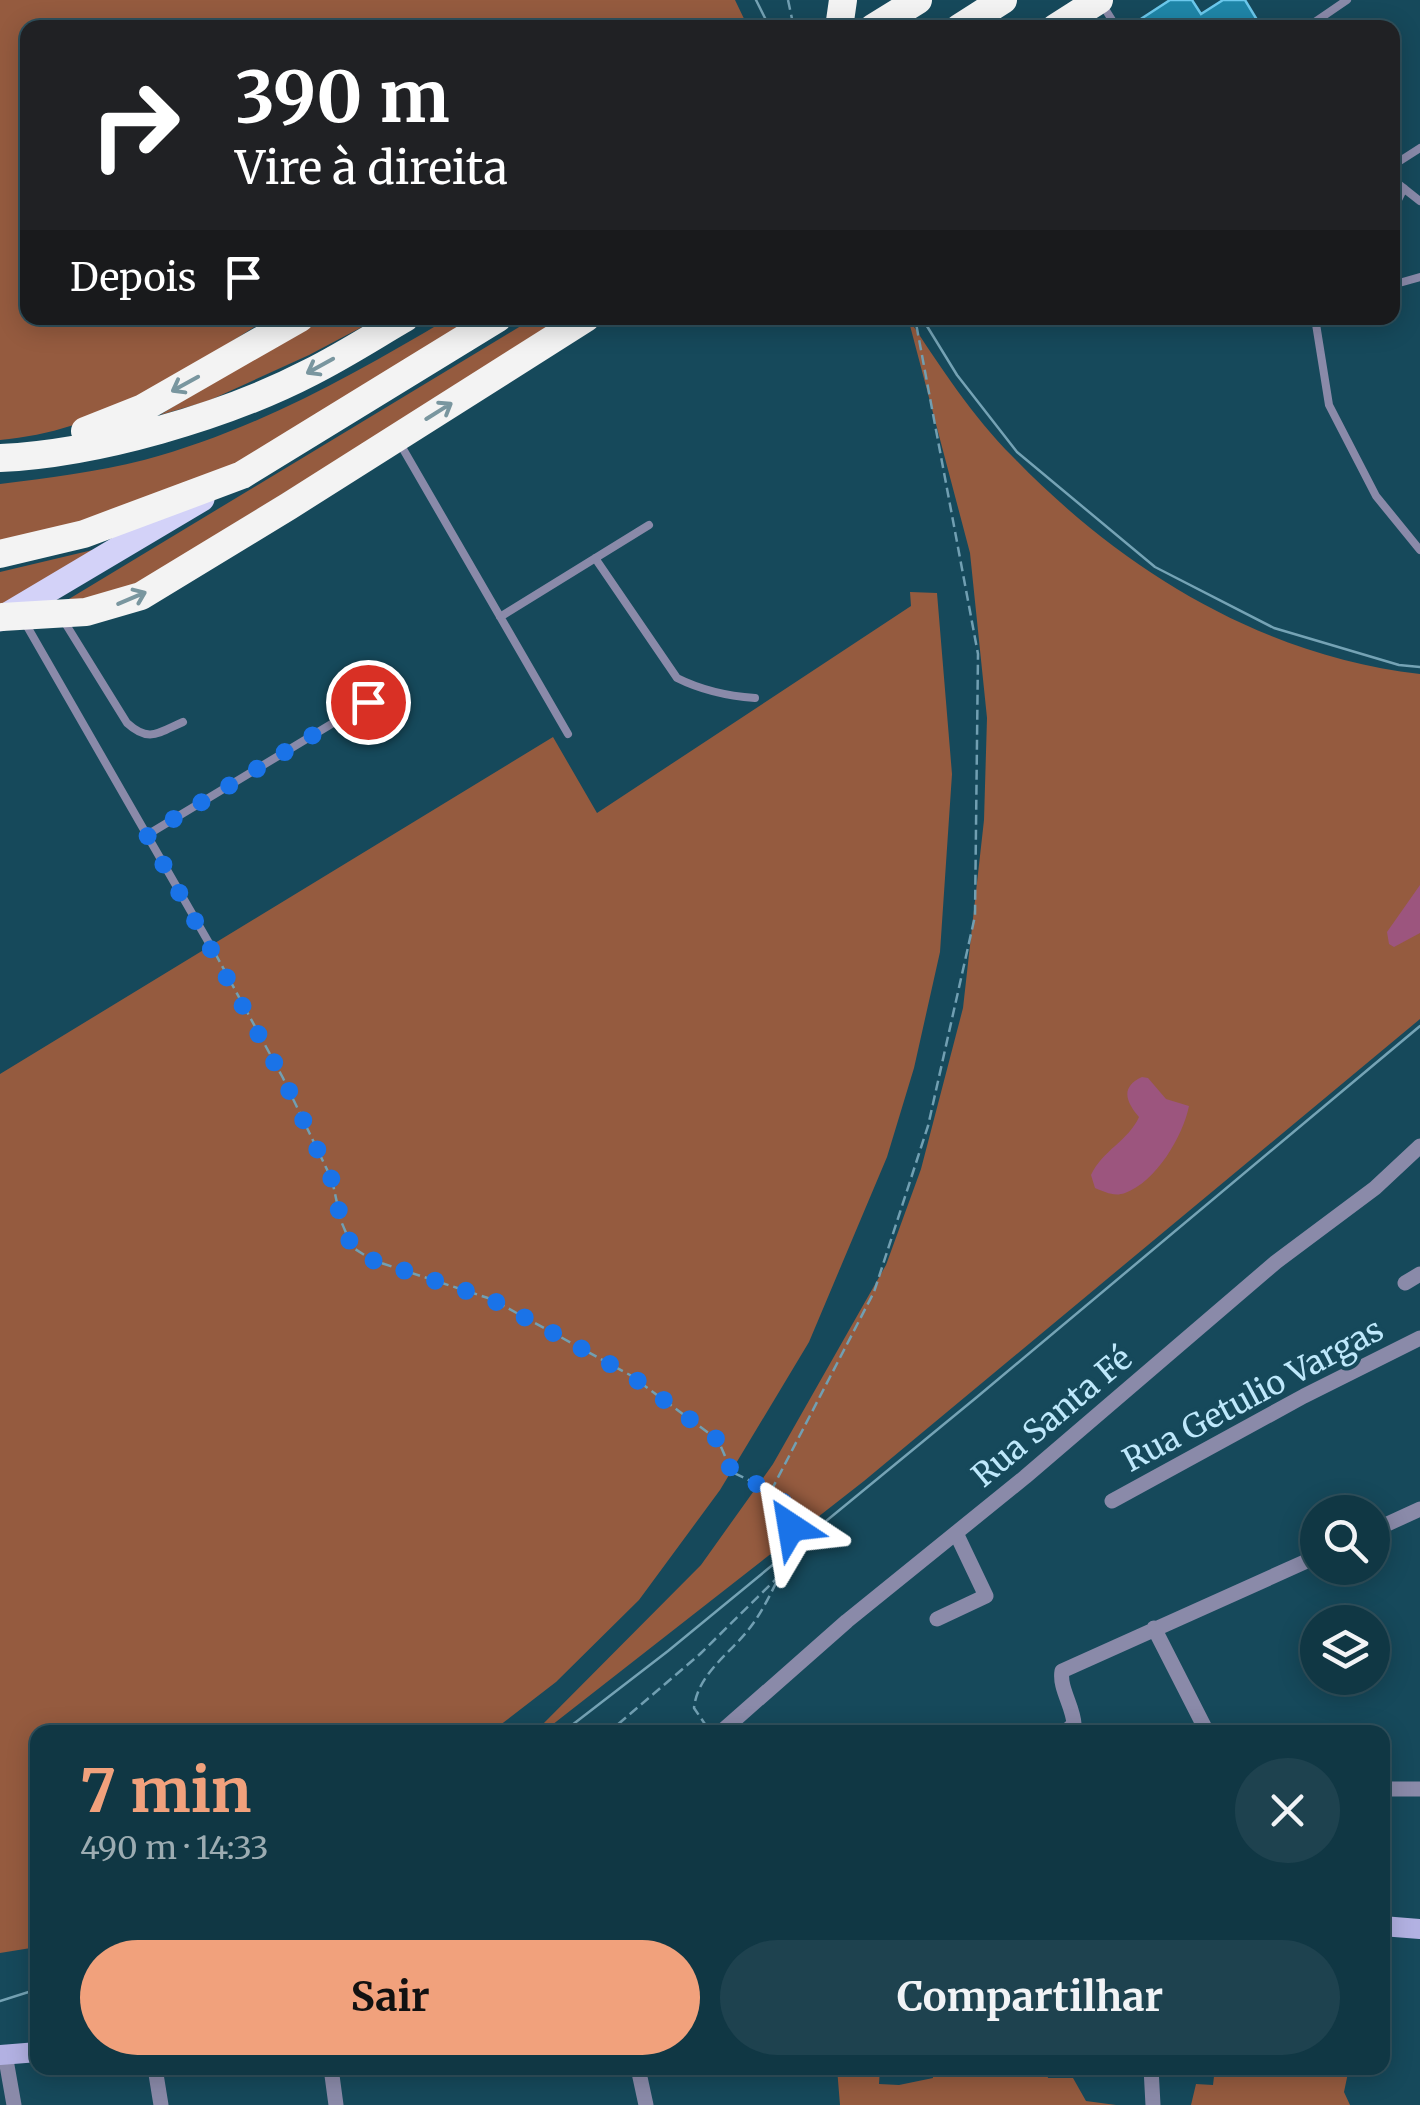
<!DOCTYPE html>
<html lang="pt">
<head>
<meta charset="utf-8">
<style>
	:root { --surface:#103744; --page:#1e424f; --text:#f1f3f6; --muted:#9cacb2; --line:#30515d; --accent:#f1a17c }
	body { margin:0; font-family:Merriweather,serif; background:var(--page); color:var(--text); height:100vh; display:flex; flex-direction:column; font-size:38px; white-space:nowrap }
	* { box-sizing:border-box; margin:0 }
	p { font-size:32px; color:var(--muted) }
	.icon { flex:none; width:55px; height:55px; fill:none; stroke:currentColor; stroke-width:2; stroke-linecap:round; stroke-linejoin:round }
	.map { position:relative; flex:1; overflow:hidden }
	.details { position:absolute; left:30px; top:1725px; width:1360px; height:350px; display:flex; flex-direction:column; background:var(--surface); border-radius:20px; box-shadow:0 5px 25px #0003,0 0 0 2px var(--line) }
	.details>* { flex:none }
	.guide { position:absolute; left:20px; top:20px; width:1380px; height:305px; border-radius:20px; box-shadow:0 5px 25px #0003,0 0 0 2px var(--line); background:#202124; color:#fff; overflow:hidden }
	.buttons { position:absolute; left:1300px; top:1495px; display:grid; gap:20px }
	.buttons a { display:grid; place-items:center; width:90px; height:90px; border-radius:50%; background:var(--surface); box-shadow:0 5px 25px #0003,0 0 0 2px var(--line); font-size:50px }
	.pin { position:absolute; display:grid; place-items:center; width:85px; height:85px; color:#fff; margin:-42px; border:5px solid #fff; border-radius:50%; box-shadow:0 2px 10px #0007 }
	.me { position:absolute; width:110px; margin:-55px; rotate:327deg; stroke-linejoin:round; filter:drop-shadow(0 0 8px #0008) }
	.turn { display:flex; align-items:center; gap:35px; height:210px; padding:0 50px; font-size:45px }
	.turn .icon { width:130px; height:130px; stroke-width:2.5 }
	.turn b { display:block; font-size:70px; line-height:85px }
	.then { display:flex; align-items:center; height:95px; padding:0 50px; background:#0003; gap:20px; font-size:38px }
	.round { display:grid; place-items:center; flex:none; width:105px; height:105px; border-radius:52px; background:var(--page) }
	.head { display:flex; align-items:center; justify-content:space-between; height:170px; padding:0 50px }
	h1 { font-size:60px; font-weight:700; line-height:75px; color:var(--accent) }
	.primary-button { display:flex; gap:20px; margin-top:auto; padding:20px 50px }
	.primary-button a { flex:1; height:115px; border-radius:60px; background:var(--accent); color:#111; font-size:40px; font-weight:700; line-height:115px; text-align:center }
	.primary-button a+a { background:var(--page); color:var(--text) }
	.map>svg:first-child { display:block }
</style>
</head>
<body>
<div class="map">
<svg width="1420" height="2105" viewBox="0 0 1420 2105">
	<rect width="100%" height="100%" fill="#16495b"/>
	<path fill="#955b3f" d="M0,0H735L748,27L28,28V318H269C181,372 107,431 0,440Z
		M314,318H379L309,355L208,401L160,415Z
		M449,318H475L211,478L146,505L0,545V484C47,478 97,472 144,460C253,431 352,376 449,318Z
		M534,318L560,319L559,323L132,587L59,605Z
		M908,318C940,366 972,416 1013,457C1122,570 1262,656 1420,674V1019L864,1481L543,1732H535L701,1565L773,1464L886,1265L921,1169L963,1008L984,820L987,718L970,553Z
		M101,548L0,613V572Z
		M910,592L937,593L952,774L940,952L914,1068L887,1157L809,1342L720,1490L639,1600L556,1682L491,1732H38L37,1947L0,1953V1074L553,737L597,813L911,606Z
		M837,2068H880L879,2084L899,2085L933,2078L932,2068H1046L1048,2078H1073L1086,2101L1116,2105H840Z
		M1215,2068H1349L1344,2092L1350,2105H1191L1196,2084L1213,2085Z"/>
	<path fill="#9c557e" d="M1420,885V933L1394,947L1389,944L1387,932Z
		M1142,1077L1148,1078L1166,1099L1189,1106C1183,1136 1156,1182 1125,1193C1114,1197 1105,1192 1095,1188L1091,1175C1102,1151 1129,1140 1139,1117C1126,1102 1120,1087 1142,1077Z"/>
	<path fill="#1f86a8" stroke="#6bc8ec" stroke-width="2.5" d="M1170,0H1192L1201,14L1223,0H1245L1262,28H1127Z"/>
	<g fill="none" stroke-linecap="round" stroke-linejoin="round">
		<path stroke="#719fb2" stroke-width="2.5" stroke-dasharray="10 5" stroke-linecap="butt" d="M788,0L794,28
			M215,953L283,1078L332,1180L341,1221L352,1247L372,1260L491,1299L630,1375L718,1440L732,1472L771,1491L788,1506L790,1557L775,1580L700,1654L609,1732
			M771,1491L874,1292L928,1126L975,916L978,654L915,318
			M707,1727L694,1708C698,1672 732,1653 752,1625C763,1610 771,1593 779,1577"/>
		<path stroke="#8a8aa9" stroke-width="8" d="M1102,4L1117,28
			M1306,28L1347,0
			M1392,166L1420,148
			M1392,179L1420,201
			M1392,212L1404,188
			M1392,285L1420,277
			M1319,318L1316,324L1329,405L1376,496L1420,550
			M399,442L568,734
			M595,558L677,678C703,691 727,696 755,698
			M500,617L649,525
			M62,618L127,723C149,743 158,733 183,722
			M24,621L209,943
			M147,835L368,702"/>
		<path stroke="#8a8aa9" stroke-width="15" d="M1405,1283L1420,1274
			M1112,1501L1304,1396L1420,1338
			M1372,1531L1420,1509
			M937,1619L986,1596L956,1533
			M1154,1628L1207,1732
			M721,1732L847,1621L1025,1477L1276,1262L1375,1188L1420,1146
			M1065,1732L1074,1724C1073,1706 1059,1688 1062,1671L1318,1556
			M1382,1789H1420
			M5,2054L14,2105
			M155,2068L161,2105
			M331,2068L336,2105
			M638,2068L646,2105
			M1151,2068L1153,2105"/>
		<path stroke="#b2b1e2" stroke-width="20" d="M1382,1926L1420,1929
			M0,2055L38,2052"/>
		<path stroke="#d3d2f8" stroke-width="25" d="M0,619L202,499"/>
		<path stroke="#f3f3f3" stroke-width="28" d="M839,28L843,0
			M873,28L918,0
			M959,28L1003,0
			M1055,28L1099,0
			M85,431L143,408L300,318
			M0,458C96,454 226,416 311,372C343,356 374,336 405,318
			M0,554L84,534L242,475L498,318
			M2,617L86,612L141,596L289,506L586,318"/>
		<path stroke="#75a3b5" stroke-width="2.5" d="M756,0L770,28
			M922,318L957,375L1017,452L1155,567L1274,628L1399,665L1420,667
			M563,1732L668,1651L977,1397L1420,1026
			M0,2001L38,1989"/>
	</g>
	<defs><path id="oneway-shaft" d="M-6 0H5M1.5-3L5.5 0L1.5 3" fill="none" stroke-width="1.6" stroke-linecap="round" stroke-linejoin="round" transform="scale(2.5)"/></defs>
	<g stroke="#79969f">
		<use href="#oneway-shaft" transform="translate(320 366) rotate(151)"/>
		<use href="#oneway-shaft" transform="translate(185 384) rotate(151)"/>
		<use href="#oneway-shaft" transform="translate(439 411) rotate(-32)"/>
		<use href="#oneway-shaft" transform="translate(132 598) rotate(-23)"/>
	</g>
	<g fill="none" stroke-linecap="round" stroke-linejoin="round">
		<path stroke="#1a73e8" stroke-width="18" stroke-dasharray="0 32.4" d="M368,702L147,835L283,1078L332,1180L341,1220L352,1247L372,1260L491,1299L630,1375L718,1440L732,1472L771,1491L788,1506L791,1527"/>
	</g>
	<g text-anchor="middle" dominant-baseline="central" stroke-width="8" stroke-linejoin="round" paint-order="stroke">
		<g font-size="32" fill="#bee8fb" stroke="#16495b">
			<text transform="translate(1253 1395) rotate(-28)">Rua Getulio Vargas</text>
			<text transform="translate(1052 1417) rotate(-40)">Rua Santa Fé</text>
		</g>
	</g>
</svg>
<div class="buttons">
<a><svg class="icon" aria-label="search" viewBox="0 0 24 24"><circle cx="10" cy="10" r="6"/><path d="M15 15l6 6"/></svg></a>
<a><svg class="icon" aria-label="layers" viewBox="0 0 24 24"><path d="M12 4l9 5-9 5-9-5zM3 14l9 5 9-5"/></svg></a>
</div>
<div class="pin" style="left:368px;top:702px;background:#d93025"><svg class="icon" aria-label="arrive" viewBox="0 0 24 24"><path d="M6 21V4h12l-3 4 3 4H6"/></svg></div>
<svg class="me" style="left:791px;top:1527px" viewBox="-20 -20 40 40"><path d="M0-17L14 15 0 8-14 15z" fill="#1a73e8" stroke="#fff" stroke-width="4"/></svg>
<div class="guide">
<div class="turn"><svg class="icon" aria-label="right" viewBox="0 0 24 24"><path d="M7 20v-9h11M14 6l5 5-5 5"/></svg><div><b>390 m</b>Vire à direita</div></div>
<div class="then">Depois<svg class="icon" aria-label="arrive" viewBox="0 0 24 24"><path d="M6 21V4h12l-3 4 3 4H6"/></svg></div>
</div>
<section class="details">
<div class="head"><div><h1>7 min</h1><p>490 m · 14:33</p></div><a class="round"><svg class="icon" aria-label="close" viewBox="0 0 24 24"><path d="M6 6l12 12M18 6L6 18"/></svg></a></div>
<div class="primary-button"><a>Sair</a><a>Compartilhar</a></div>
</section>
</div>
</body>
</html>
